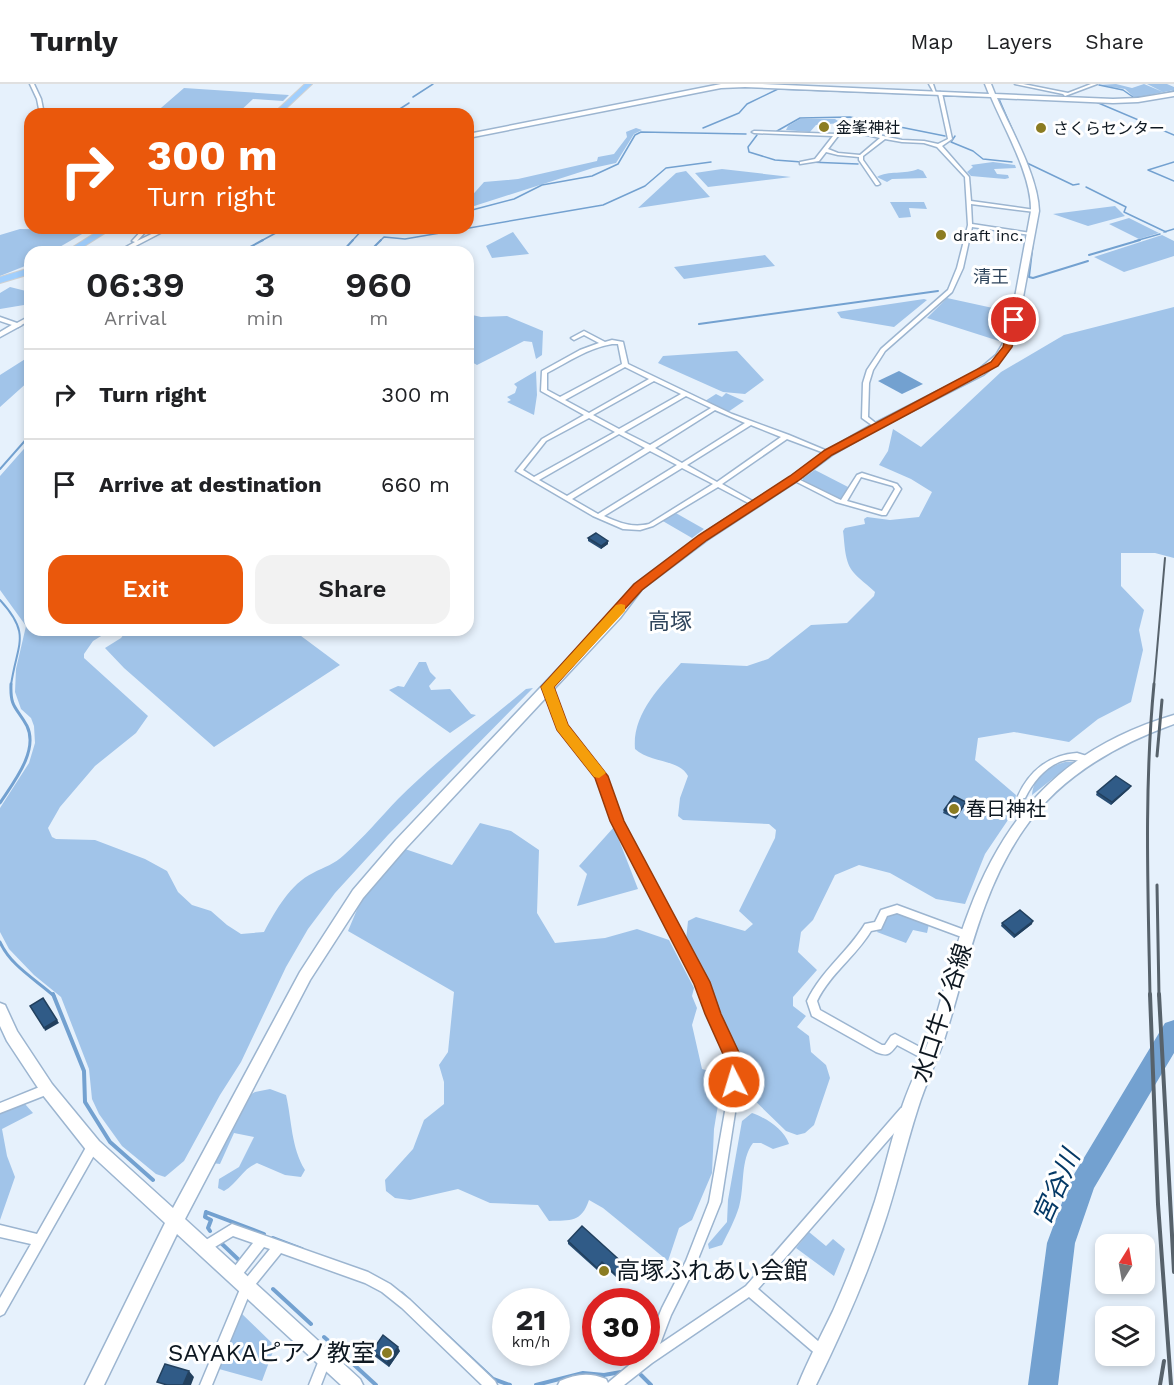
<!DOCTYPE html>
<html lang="en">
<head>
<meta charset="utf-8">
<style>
	:root { --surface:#fff; --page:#f2f2f2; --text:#202124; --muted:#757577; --line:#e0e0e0; --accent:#ea580c }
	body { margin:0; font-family:"Work Sans","Noto Sans JP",sans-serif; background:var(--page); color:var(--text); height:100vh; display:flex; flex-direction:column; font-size:22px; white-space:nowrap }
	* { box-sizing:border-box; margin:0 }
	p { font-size:20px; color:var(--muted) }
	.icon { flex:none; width:33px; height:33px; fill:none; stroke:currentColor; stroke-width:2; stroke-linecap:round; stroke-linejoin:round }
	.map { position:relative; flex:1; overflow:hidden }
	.panel { position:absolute; left:24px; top:162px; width:450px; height:390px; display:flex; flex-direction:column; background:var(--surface); border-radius:18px; box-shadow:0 3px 9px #0003 }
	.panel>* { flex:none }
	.hud { position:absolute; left:24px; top:24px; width:450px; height:126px; border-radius:18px; box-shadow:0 3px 9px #0003; background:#ea580c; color:#fff; overflow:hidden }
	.needle { width:39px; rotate:11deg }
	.tools { position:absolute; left:1095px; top:1150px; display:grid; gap:12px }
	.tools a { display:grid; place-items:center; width:60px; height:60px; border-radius:12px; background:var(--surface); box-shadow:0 3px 9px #0003; font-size:30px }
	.speed { position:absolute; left:492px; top:1204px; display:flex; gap:12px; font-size:30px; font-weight:700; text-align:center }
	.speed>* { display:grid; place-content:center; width:78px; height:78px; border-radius:50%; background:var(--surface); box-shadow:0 3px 9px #0003; line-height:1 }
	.speed small { font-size:15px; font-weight:400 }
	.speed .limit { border:9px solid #d22; background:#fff; color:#111 }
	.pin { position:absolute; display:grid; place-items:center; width:51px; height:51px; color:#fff; margin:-26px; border:3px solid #fff; border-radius:50%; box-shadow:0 2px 6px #0007 }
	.me { position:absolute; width:66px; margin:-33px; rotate:355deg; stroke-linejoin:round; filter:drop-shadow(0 0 4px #0008) }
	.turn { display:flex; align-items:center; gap:21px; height:126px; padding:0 24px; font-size:27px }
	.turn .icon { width:78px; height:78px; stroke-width:2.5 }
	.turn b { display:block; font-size:42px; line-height:51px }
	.eta { display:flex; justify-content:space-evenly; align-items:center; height:102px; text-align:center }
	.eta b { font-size:36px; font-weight:600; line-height:42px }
	.cta { display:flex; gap:12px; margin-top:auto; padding:12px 24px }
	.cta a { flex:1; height:69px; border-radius:18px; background:var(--accent); color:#fff; font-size:24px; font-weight:600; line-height:69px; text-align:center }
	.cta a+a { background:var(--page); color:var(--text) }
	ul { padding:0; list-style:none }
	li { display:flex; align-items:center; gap:18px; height:90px; padding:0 24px; border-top:2px solid var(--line) }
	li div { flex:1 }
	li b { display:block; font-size:22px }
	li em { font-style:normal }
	header { display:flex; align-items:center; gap:36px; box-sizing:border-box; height:84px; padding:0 30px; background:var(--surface); border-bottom:2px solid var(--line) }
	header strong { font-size:28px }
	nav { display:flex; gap:33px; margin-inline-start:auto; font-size:21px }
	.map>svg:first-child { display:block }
</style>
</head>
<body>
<header>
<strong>Turnly</strong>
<nav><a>Map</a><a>Layers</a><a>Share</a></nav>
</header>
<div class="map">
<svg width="1174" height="1301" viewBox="0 0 1174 1301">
	<rect width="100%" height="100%" fill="#e6f1fc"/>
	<path fill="#a1c4e9" d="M1116,0L1132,4L1144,0L1163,8L1147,0H1167L1174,3V6L1135,14L1125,5L1098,1Z
		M184,4L289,11L283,17L253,15L237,30H154Z
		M800,35H835L841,39L816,41L810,48L786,46L788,42Z
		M636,44L642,46L634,50L616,79L593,84L468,124V116L484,98L518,95L597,77L598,73L614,70L627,53L626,48Z
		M993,78L1015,81L1016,84L994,85L997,90L1008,91L1009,94L1005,95L971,92L967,88L973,83L971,81Z
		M722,85L791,93L708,103L695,89Z
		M918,85L923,87L927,94L892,95L887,98L877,93C888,86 905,91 918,85Z
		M686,87L710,113L638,124L676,89Z
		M890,118H924L927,125L909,124L911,133L899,134Z
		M1115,122L1125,132L1088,142L1053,130Z
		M1129,134L1159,149L1139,155L1109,140Z
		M20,145L89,146L51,168H30V180L0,192V151Z
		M513,148L529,170L492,174L486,162Z
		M1162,151L1174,157V172L1124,188L1094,173Z
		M765,171L775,182L684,195L674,183Z
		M10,203L30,208V220L0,225V209Z
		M947,214L1002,226L999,257L927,234Z
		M924,215L927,216L894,243L841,234L837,228Z
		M1174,223V474L1155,469H1121V502L1144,526L1139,546L1143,566L1131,618L1098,635L1069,658L1014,648L978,654L975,676L1016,711L1012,730L985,770L965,820L936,815L890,789L859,781L835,791L813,836L801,848L798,868L817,886L793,913V922L806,932L797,943L809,952L811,968L826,981L830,994L814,1041L805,1049L797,1051L786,1047L750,1012L743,977L686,856L688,837L696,833L745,847L753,840L739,827L775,754L776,746L769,740L683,736L678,732L680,714L688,692C679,675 650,679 635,665C632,630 660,603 681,579L747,582L768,575L811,541L847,539L874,512L875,508C868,501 859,495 854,489C844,478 845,460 843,447L845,444L865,440L864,435L867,433L890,436L919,433L932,408L911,395L879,381L888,367L893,345L921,363L1001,288L1064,251Z
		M468,230L481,233L507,232L543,247L542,271L536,275L532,258L524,257L477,281L468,276Z
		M737,267L764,296L745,310L723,308L658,279L663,272Z
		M30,272V296L0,323V291Z
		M536,287L537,311L534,331L507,318L511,316L507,313L515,309L517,303L514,300Z
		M726,309L744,317L728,328L705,317L716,310L722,313Z
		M30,358V546H111L93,557L84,570V574L148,632L136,649L95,682L60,723L48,744L52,753L56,755L95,756L145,775L167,787L178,808L192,821L211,827L227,841L241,850L264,848C276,826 290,800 313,789C324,783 335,780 344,771C364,753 380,734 398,715C438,675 483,641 526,605L533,604L388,751L335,809L308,845L286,883L241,978L220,1011L184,1077L165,1093L156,1090L122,1062L99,1030L92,1015L89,985L61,913L34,891L9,865L0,848V724L29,679L35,659L34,642L31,634L21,625L15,608L16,585L26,542L0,506V392Z
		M815,386L850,404L844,414H836L803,397V394Z
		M674,428L704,445L692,454L661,436Z
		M127,546H293L340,581L214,663L124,584L105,564L121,554Z
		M419,578H426L430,588L436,594L429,602L431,606L450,605L471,630L476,631L450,649L389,606L398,602L404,603Z
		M1065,678H1074L1032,711C1034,691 1048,683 1065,678Z
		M480,739L511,747L539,766L537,829L555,859L605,854L637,845L669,856L694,904L692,912L697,924L692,941L702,985L723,991L714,1045L712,1089L692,1136L679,1144L668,1177L603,1124L589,1116C581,1139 571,1136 549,1137L538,1121L490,1119L458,1105L410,1116L395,1114L386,1107L385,1096L413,1065L424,1036L444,1020V998L439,981L448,968L454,908L348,847L361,816L405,765L452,781Z
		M614,743L638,805L577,822L587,790L579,782Z
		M897,827L929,840L927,849L913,846L906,859L877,848L887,831Z
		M270,1005L286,1011C292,1037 291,1063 305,1086L301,1093L285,1091L257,1079C242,1085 238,1099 224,1107L218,1104L219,1095L239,1083L254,1053L234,1049L220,1080L212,1079L248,1012L255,1008Z
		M25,1020L33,1029L2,1045L7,1072L15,1093L0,1136V1030Z
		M752,1029C766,1034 784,1045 789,1060L773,1065L761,1059H753C740,1076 745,1102 739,1123C735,1136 728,1149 722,1161L709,1165L708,1160L727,1138L728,1116L742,1037Z
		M809,1148L826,1162L833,1155L845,1165L834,1192L796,1164Z
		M241,1229L275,1262L262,1297L219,1285Z"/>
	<path fill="#73a1d0" d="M899,287L923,300L902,310L878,297Z"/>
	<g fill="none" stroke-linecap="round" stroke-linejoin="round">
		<path stroke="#73a1d0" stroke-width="1.5" d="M1099,1L1123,6L1133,13
			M1157,11L1174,7
			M944,12L986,13
			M413,13L433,0
			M1071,13L1087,14
			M1003,14L999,15L1027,79L1073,101L1079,100
			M1130,14L1144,13
			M1106,15H1123
			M1096,18L1174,51
			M392,30L409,19
			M703,44L739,29L747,20L778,5L937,11
			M777,47L800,34L850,33L945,52
			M757,51L748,63L749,68L775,76L802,78
			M955,52L951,58L973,67L983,75L1012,78
			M809,78L858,80
			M1174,78L1148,86L1174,97
			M1086,103L1126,123L1124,128L1166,148
			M1038,115V123
			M472,126L514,115L542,101L592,92L618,80L635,51L641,48L746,50
			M1164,148L1174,145
			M261,157L285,144
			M352,157L364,144
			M380,157L384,153L405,155L603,121L645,102L666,84L711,78
			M1135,157L1160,150"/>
		<path stroke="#73a1d0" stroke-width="2" d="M1033,158L1029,193L1033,194L1088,177
			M241,168L263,156
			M342,168L353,156
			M369,168L381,156
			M1089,171L1140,156
			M699,240L938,207
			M0,385L30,351
			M0,516C32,551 17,559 11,601"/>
		<path stroke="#73a1d0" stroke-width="3" d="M0,719C13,699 39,667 27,642C17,623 10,625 11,600
			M0,858C11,882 35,895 54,912"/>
		<path stroke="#73a1d0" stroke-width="4" d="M53,910L84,987L85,1018L110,1058L153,1096
			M206,1128L264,1150
			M206,1128L205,1133L211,1136L208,1144L210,1147
			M273,1154L302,1165
			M221,1159L241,1178
			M273,1205L311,1240
			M401,1209L493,1295L510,1301
			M324,1253L340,1267
			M351,1278L376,1301
			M641,1291L651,1301
			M536,1301L583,1289L604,1291L621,1288"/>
		<path fill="#73a1d0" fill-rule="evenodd" d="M1174,936V969L1094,1104L1075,1159L1058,1301H1028L1047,1159L1070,1097L1165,939Z"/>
		<g stroke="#9cb5d0" stroke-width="3">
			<path id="street" d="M30,0H34L41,15L44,30H40L37,15Z
				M929,0H933L936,9H934Z
				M1015,0H1023L1068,9L1091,0H1097L1065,12L1063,10Z
				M940,8L942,9L952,55L942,62L969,93L971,117L1035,126L1037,127L1035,128L971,120L972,140L1031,149L1033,150L1031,151L972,143L963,184L952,208L885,267L873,286L869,299L868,333L878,341V343L876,344L862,334L863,299L867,286L881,265L948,206L957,184L968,141L965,93L937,63L924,59L902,58L885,55L863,72V76L880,100L878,101H876L859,76V73L838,71L826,68L819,77L800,80V78L815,75L833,52L754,49L752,48L754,47L836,50L850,45L902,56L924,57L938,60L948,55L938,9ZM850,47L880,54L860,71L838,69L828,65L838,52Z
				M144,144H149L137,157L164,144H170L124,168H117L135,158L132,157Z
				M30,232V236L18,243L0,237V233L17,239Z
				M584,247L605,258L612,256L623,258L628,280L732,330L789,351L832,369L831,370H827L787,355L722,400L756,419V421H752L718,403L653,442L640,446L623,445L593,432L516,387L542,355L584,331L541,307L542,287L580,266L599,259L584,251L574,256L571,254ZM612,260H618L622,280L560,313L547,306V289C568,278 588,264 612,260ZM625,283L649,295L589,329L565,316ZM654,297L681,310L619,345L593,331ZM686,312L711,324L650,361L624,348ZM715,326L745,339L682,379L655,364ZM589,334L615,348L534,393L523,386L546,357ZM751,341L781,353L717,398L687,381ZM619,350L645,364L567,412L539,396ZM650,367L677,381L598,430L572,415ZM682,384L713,400L649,440C632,444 620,439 604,432Z
				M862,389L897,400L901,405L886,431H882L836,418L791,395L794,393L796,394L841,416L857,391ZM861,393L893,402L895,405L882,427L847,417Z
				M547,600L551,603L566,641L605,692L621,737L705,895L718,930L740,979L737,1016L721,1118L694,1185L671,1231L660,1260L746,1202L901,1024L905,1023L909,1024L910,1028L909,1032L758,1205L826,1264L828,1268L826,1272L822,1274L818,1272L749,1213L652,1279L624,1301H558L560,1297C575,1290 590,1288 606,1295L608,1299L610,1297L644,1269H646V1263L662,1224L686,1177L709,1118L727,1016L730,979L708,930L697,899L613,737L597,693L559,644L543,603Z
				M1077,669L1090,673L1091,675L1090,677C1082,678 1075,675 1066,676C1047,680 1033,698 1025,714H1019L1018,712C1029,687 1049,671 1077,669Z
				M897,821L970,848L972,851L970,854L967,855L897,829L887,832L881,845L871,847C856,872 830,890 817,917L820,926L882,961H885L891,952L895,950L933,970L934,973L933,976L929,978L897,961C890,970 888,973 876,968L812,932L807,917C821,887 848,868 865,840L875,838L881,826Z
				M47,1000L51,1001L52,1005L51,1009L0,1029V1019Z
				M93,1057L97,1058L98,1062L97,1066L4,1230L0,1232V1214L31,1160L0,1153V1141L37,1150L89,1058Z
				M232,1140L368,1188L390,1200L410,1216L495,1297L497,1301H482L402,1224L382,1208L365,1199L281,1169L251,1206L212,1301H200L243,1198L270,1165L264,1163L239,1195L235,1197L231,1195L229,1191L231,1187L253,1159L233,1152L205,1169L201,1167L199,1163L201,1159Z
				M325,1269L329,1271L331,1275L321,1301H309L321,1271Z"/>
		</g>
		<g stroke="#9cb5d0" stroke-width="3">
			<path id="secondary" d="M721,0H762L989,10L985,0H991L995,10L1113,15L1138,14L1174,8V12L1138,18L1113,19L997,14C1011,46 1038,92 1039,127L1016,251L1007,268L998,279L983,291L879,344L832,371L797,397L707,456L642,505L620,534L406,764L363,814L310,896L185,1135L360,1295L363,1301H341L177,1150L104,1301H85L165,1139L87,1067L42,1010L7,957L0,942V919L5,921L17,947L52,1000L99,1057L173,1124L300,888L353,806L396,756L612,528L634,501L699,452L791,393L826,367L873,340L977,287L996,271L1008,251L1031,127C1032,92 1005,46 991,13L745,3L721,4L468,54V50Z
				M15,239L22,241L0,253V248Z
				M1174,631V640C1116,661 1060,692 1024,745C980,808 967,884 944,956C936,979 925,1001 918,1024C905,1064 896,1106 882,1146C864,1199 841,1250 816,1301H798C808,1276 821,1252 833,1227C849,1191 863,1154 875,1117C885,1085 892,1052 903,1020C911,997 922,976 930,953C943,911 953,868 969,827C1007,725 1069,662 1174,631Z"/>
		</g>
		<g stroke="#cfd1d3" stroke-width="2">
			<path id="primary" d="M305,0H312L280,30H273Z
				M103,144H113L75,168H65Z
				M30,184V190L0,199V193Z"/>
		</g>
		<use href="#street" fill="#fff" fill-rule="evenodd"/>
		<use href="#secondary" fill="#fff" fill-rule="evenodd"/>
		<use href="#primary" fill="#a1cffd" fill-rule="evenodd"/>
		<path stroke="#57626b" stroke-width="2" d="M1154,601L1165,474"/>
		<path stroke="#57626b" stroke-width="3" d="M1157,672L1162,616
			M1157,801L1159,912
			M1150,912C1148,807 1144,704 1154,600"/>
		<path stroke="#57626b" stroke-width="4" d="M1150,910L1158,1120L1171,1301
			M1159,910L1174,1188
			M1160,1301L1164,1277"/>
	</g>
	<path fill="#294e74" d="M588,454L608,457V460L601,465L588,457Z
		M1131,702L1129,705L1111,721L1096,711L1097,708Z
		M966,718L956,735L943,729L944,726Z
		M1002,839L1032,840L1014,854L1001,842Z
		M568,1157L625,1183L616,1193L602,1180L597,1186L568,1160Z
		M372,1267H400L389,1283L373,1271Z"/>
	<path fill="#22405e" d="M608,457V460L601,465V462Z
		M1131,702L1129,705L1111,721L1112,718Z
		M1033,837L1032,840L1014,854L1015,851Z
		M57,936L59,939L45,947L44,944Z
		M625,1181V1183L616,1193V1191Z
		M398,1263L400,1267L389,1283L387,1279Z
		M189,1287L194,1293L191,1301H183Z"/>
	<path fill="#305b87" stroke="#22405e" stroke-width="1.5" d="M596,449L608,457L601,462L588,454Z
		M1116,692L1131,702L1112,718L1097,708Z
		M954,712L966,718L957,732L944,726Z
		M1020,826L1033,837L1015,851L1002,839Z
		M43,914L57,936L44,944L30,922Z
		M582,1142L625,1181L616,1191L602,1178L597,1184L568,1157Z
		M383,1251L398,1263L387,1279L372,1267Z
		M165,1280L189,1287L183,1301H167L157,1298Z"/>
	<path fill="#ea580c" stroke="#983908" stroke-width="1.5" d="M1014,233L1019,236L1012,263L998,282L832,371L798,397L707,456L642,506L554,603L568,641L608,692L624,737L710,898L721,930L744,979L740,1003L734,1006L728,1003L725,998L727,979L705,930L694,900L610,737L595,694L557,646L541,603L634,500L699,451L790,392L825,366L991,278L1003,263L1010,236Z"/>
	<path fill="#f59e0b" d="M621,520L625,521V527L554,603L568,641L606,689L599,694L594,693L557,646L541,603L616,521Z"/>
	<g fill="#8b7c22" stroke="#fff" stroke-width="2">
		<circle cx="824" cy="43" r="6"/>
		<circle cx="1041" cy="44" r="6"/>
		<circle cx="941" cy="151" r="6"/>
		<circle cx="954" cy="725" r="6"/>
		<circle cx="604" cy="1187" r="6"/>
		<circle cx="387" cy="1269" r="6"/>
	</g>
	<g text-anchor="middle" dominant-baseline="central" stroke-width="6" stroke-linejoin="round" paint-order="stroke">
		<g font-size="16" fill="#0e1821" stroke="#fff" text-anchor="start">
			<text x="836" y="43">金峯神社</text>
			<text x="1053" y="44">さくらセンター</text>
			<text x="953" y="151">draft inc.</text>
		</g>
		<g font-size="18" fill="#2f455c" stroke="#fff">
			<text x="991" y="192">清王</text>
		</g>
		<g font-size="20" fill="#0e1821" stroke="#fff" text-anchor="start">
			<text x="966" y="725">春日神社</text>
		</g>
		<g font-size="22" fill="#2f455c" stroke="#fff">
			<text x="670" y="537">高塚</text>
		</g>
		<g font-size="24" fill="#0e1821" stroke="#fff">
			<text transform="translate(942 929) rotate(-72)">水口牛ノ谷線</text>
		</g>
		<g font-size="24" fill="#0e1821" stroke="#fff" text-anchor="start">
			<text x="616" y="1187">高塚ふれあい会館</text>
			<text x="375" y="1269" text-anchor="end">SAYAKAピアノ教室</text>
		</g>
		<g font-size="26" font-style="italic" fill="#043966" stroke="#fff">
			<text transform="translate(1056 1103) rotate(-66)">宮谷川</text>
		</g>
	</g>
</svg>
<div class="tools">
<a><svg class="needle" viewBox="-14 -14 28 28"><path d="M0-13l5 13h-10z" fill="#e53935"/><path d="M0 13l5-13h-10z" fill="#757577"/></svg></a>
<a><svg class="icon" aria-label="layers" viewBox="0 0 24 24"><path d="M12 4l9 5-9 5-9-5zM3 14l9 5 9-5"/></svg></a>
</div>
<div class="speed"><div>21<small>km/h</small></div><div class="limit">30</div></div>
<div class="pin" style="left:1014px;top:236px;background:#d93025"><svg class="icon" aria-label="arrive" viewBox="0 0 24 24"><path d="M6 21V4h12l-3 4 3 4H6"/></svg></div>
<svg class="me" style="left:734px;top:998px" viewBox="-20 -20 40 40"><circle r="17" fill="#ea580c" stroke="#fff" stroke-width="3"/><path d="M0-11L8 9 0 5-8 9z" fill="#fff"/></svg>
<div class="hud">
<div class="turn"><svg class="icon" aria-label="right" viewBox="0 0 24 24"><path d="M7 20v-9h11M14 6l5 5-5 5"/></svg><div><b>300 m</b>Turn right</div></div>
</div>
<section class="panel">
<div class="eta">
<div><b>06:39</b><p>Arrival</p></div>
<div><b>3</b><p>min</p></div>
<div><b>960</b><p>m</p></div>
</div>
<ul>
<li><svg class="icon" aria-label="right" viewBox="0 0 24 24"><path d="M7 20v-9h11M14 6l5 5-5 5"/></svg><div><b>Turn right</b></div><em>300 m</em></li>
<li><svg class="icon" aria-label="arrive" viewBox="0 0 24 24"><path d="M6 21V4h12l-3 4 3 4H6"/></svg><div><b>Arrive at destination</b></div><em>660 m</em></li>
</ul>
<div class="cta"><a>Exit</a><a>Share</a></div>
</section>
</div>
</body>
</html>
